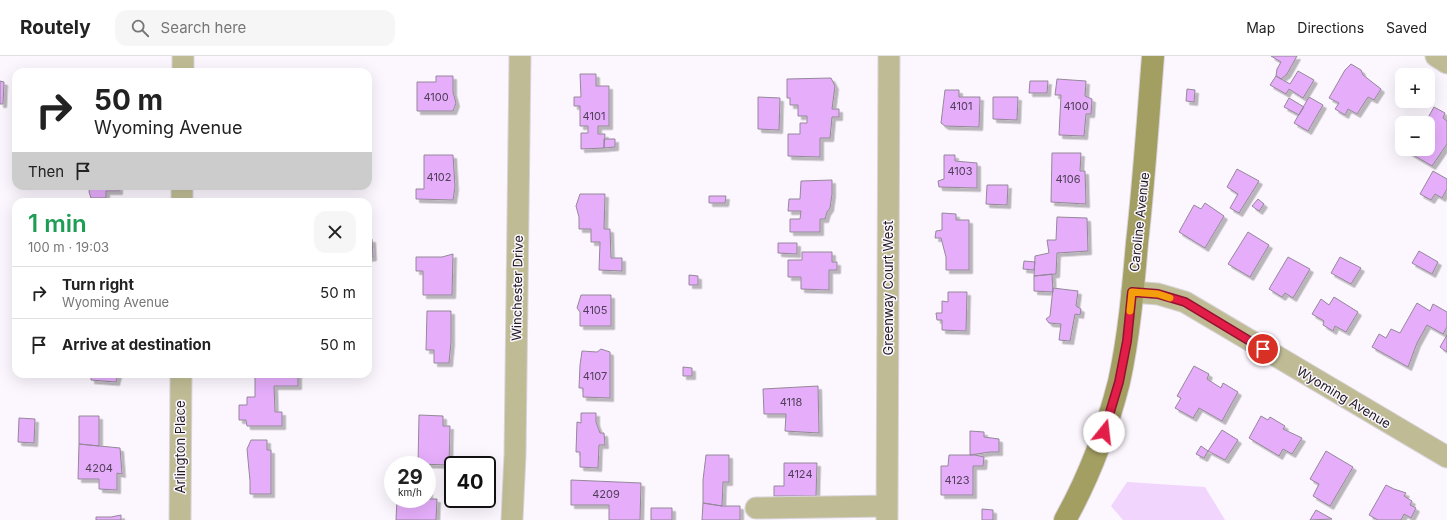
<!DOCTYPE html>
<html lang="en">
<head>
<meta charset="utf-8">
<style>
	:root { --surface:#fff; --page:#f6f6f6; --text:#222; --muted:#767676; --line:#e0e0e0 }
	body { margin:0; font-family:Inter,sans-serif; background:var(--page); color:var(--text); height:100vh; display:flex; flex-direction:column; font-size:15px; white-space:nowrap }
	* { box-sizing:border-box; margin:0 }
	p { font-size:13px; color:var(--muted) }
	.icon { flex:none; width:22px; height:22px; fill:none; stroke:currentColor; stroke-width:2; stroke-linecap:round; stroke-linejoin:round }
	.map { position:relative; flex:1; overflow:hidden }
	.panel { position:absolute; left:12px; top:142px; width:360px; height:180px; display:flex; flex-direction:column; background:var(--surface); border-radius:12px; box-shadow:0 4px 16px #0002 }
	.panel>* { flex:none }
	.top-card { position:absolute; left:12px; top:12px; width:360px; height:122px; border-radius:12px; box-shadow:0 4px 16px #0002; background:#fff; color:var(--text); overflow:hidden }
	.controls { position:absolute; left:1395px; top:12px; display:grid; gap:8px }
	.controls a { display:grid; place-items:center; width:40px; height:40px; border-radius:8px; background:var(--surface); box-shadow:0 4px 16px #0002; font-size:20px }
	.speed { position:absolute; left:384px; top:400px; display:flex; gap:8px; font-size:20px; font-weight:700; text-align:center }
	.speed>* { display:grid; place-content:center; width:52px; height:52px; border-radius:50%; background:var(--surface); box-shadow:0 4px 16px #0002; line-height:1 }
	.speed small { font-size:10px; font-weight:400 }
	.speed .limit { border:2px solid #111; border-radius:6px; background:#fff; color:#111 }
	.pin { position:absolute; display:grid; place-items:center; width:34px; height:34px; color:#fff; margin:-17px; border:2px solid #fff; border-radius:50%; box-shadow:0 1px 4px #0007 }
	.me { position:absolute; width:44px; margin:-22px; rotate:16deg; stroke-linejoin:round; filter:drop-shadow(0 0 3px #0008) }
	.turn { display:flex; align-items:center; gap:14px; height:84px; padding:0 16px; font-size:18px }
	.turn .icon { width:52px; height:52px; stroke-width:2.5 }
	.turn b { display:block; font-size:28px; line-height:34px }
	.then { display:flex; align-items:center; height:38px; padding:0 16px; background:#0003; gap:8px; font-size:15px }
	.round { display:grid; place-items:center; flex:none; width:42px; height:42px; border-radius:12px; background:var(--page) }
	.headline { display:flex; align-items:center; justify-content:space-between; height:68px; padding:0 16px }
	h1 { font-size:24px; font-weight:600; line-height:30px; color:#1e9e55 }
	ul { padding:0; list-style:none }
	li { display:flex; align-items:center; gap:12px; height:52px; padding:0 16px; border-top:1px solid var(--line) }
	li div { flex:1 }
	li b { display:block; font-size:15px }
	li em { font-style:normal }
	header { display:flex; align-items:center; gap:24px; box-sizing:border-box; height:56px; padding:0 20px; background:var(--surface); border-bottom:1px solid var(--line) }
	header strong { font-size:19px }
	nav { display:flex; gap:22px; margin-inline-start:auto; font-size:14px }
	.search { width:280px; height:36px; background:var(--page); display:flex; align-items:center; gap:10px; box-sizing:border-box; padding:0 14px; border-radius:12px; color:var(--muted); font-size:15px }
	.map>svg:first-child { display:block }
</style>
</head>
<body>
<header>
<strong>Routely</strong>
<div class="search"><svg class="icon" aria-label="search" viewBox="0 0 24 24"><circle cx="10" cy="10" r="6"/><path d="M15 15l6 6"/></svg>Search here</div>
<nav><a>Map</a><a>Directions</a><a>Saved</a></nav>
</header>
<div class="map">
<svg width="1447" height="464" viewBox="0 0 1447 464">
	<defs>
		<filter id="shadow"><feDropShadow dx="3.5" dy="3.5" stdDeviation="0" flood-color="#0004"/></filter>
	</defs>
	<rect width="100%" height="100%" fill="#fcf7fe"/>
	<path fill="#f1d5fc" d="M1127,426L1205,431L1225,464H1123L1111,450Z"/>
	<path fill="#e5adfa" stroke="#948899" filter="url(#shadow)" d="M1271,0H1297L1287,18L1281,23L1276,20L1277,13L1281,6Z
		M1351,8L1361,14L1363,19L1381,33L1374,44L1368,41L1357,58L1348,53L1345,59L1335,53L1339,47L1329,42L1345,14Z
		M1298,15L1314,24L1303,42L1289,33L1286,38L1270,29L1276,20L1290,28Z
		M580,18H596V30H609V70H598V78H605L604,92L581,93V77H588V70H580V50H574V41H581Z
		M436,20H453V36L456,47L453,55H417V26H436Z
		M831,22L835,30L832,53H839V61H832L830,82H820V101L788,100V78H800V67H807V60H798V49H790V42H787V23Z
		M1057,23L1086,25L1085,40L1092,43L1091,58H1086L1084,80L1059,79L1061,39H1055Z
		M0,25L4,26L3,48H0Z
		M1030,25H1048L1047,37H1029Z
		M1187,33L1195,34L1194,46L1186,45Z
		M945,34H959V41H980L979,71L945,70L941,67Z
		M758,41L780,42L779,74L758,73Z
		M993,41H1018L1017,64L993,63Z
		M1309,41L1323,49L1308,75L1294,67Z
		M1289,42L1304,51L1299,59L1284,51Z
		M1434,51L1445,57L1443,62L1447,65V88L1432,110L1408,96L1409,93H1428V67H1425Z
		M604,83H615V91L604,92Z
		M1052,97H1081L1080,115H1085L1086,148L1051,146Z
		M424,99H453L455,131L453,144L416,143V133H424Z
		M944,99H955V105L977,107V132L939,131L938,125L944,123Z
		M1237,113L1259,125L1239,157L1230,152L1238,138L1227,131Z
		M1433,115L1447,123V133L1442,142L1435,138L1431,144L1420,138Z
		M832,124V138L830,152L827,156L825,163H820V176H790V163H800L801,155H788L789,143H800L801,125Z
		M987,129H1008L1007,149L986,148Z
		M90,130H119V135H106V142H91L89,136Z
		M580,138H605L604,173H610L611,202H622V215L599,214L600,186H591V173H579V161L576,150Z
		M709,140H726L725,147H709Z
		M1258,143L1264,148L1259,155L1252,150Z
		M1205,147L1224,160L1205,192L1179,176L1194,149L1201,153Z
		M942,157L956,158V164H969V214H946V201L941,182H935L936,175L942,174Z
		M1057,161L1087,162L1088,195L1057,197L1056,218L1034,220L1035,200L1049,197L1047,184H1056Z
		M1248,176L1269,189L1250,221L1228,208Z
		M368,183H372L373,201L368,202Z
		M778,187H797V198L778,197Z
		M1419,195L1438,206L1432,218L1412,207Z
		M802,196H832V206H837V214H829V234L801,233V221H788V204H802Z
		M453,198L452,239H423V215H416V201H442Z
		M1288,201L1310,213L1293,242L1285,237L1282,241L1269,233Z
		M1340,201L1361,212L1351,228L1331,217Z
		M1024,205L1035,206L1034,214L1023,213Z
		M1052,218L1053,236L1034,235V220Z
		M689,219L698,220V229H689Z
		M1053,232L1078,235L1076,250L1081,253L1080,259L1075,258L1070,285L1059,284L1061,268L1049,267L1046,263L1050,260Z
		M948,236H967L966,275L942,274V264H937L936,257H942V245L948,246Z
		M581,239H611V270H580V256L577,252Z
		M1334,241L1358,256L1346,276L1335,270L1333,275L1323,269L1324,265L1312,258L1321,243L1329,249Z
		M1417,247L1430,255L1433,248L1447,256V271L1443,278L1427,269L1417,287L1408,311L1372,291L1379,278L1386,282L1391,273L1400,277Z
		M427,255H451V286L449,307H434V294H426Z
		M1447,279V296L1440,291Z
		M601,293L610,296V342L583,341V332H579L580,309L582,295L597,296Z
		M1194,310L1209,318L1207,323L1221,332L1223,327L1238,336L1222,365L1199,352L1193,362L1175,352L1181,342L1177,340Z
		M683,311L692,312V320H683Z
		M91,318H118L116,326L91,324Z
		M298,318V330H274L275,356H282V370H247L246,364H239V349H247V341H255V320Z
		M818,330L819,377L785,375L786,358H764L763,333Z
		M581,357H596V366L600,377H604L605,389H599L598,412L580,411V396H576L577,366L581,367Z
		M419,359L443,360V370H450L449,409L418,408Z
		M79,360H99V390L79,388Z
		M1261,360L1268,364L1270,361L1285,370L1283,373L1302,382L1292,398L1283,393L1279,400L1249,382Z
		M19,362L35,363L34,387L18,386Z
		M1222,374L1238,384L1225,404L1208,395Z
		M970,375L984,376V381L999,383V396H990L970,399Z
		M251,384H267V394H271V438H250V425L247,393Z
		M79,388L120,392L122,418L117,417V434L99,433V423H78Z
		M1201,390L1208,395L1204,402L1196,398Z
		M1326,395L1353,411L1330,450L1313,440L1319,428L1310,423Z
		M706,399H729V426H723L722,450L703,447V424Z
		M949,399H975L984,401L983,410H973V439H941V410H948Z
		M784,407H817L816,440H774V430H784Z
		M571,424L641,427L640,464H609V449H571Z
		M1386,429L1394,433L1406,437L1404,440L1412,445L1410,449L1416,452L1411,462L1404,458L1401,464H1378L1369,459Z
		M427,435H429V443H437L436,464H396L397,443H427Z
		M703,447L722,450H740V464H702Z
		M651,452H672V464H651Z
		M982,453L993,454V464H982Z
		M1316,454L1332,463L1310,464Z
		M121,459V464H96V461H111Z"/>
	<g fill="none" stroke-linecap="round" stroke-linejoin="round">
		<g stroke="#d9d4db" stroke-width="23">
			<path id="street" d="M1436,0L1447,7
				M183,16V0
				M182,146V130
				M1132,236L1158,238L1185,246L1447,401
				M756,452L887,450
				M180,464L181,318
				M512,464L515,399L520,0
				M887,464L889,0"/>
		</g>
		<g stroke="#d9d4db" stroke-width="24">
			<path id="secondary" d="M1065,464C1089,421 1107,373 1119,326C1129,280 1133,234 1137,187C1144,125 1148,63 1153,0"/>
		</g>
		<use href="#street" stroke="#bfbc95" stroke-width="21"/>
		<use href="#secondary" stroke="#a39e61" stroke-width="22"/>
	</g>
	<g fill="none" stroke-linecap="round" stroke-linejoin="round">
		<g stroke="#92132f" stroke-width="10">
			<path id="route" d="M1104,376L1119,326L1127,285L1132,236L1158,238L1185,246L1263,293"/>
		</g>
		<use href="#route" stroke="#e11d48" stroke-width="7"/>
		<path stroke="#f59e0b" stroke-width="7" d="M1130,255L1132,236L1158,238L1170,242"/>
	</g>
	<g text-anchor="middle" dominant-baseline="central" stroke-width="3" stroke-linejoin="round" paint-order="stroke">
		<g font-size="11" fill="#503f57">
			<text x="436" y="41">4100</text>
			<text x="961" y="50">4101</text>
			<text x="1076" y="50">4100</text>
			<text x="594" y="60">4101</text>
			<text x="960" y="115">4103</text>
			<text x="439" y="121">4102</text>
			<text x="1068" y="123">4106</text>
			<text x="595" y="254">4105</text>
			<text x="595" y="320">4107</text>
			<text x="791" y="346">4118</text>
			<text x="99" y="412">4204</text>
			<text x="800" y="418">4124</text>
			<text x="957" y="424">4123</text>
			<text x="606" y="438">4209</text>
		</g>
		<g font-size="13" fill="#1f1a21" stroke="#fcf7fe">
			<text transform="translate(1139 166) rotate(-84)">Caroline Avenue</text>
			<text transform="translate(517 232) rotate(-89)">Winchester Drive</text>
			<text transform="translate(888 232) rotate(-90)">Greenway Court West</text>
			<text transform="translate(1344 341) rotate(31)">Wyoming Avenue</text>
			<text transform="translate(180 391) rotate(-90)">Arlington Place</text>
		</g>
	</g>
</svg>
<div class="controls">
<a>+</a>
<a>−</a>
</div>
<div class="speed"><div>29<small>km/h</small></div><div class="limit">40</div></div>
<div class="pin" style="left:1263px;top:293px;background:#d93025"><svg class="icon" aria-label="arrive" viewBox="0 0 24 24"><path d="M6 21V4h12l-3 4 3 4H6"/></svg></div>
<svg class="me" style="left:1104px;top:376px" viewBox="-20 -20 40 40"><circle r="19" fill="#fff"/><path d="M0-13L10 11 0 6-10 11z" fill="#e11d48"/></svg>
<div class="top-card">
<div class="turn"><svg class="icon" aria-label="right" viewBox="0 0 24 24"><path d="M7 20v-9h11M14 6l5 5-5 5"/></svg><div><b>50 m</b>Wyoming Avenue</div></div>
<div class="then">Then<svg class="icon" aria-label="arrive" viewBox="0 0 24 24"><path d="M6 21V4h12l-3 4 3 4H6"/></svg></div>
</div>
<section class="panel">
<div class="headline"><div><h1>1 min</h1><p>100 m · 19:03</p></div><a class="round"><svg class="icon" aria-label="close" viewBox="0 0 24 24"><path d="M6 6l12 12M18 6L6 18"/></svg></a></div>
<ul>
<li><svg class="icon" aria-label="right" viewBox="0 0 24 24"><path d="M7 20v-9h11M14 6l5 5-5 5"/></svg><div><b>Turn right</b><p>Wyoming Avenue</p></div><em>50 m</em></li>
<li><svg class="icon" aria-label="arrive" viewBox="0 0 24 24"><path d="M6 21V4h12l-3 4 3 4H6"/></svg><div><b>Arrive at destination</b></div><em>50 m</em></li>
</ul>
</section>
</div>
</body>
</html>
